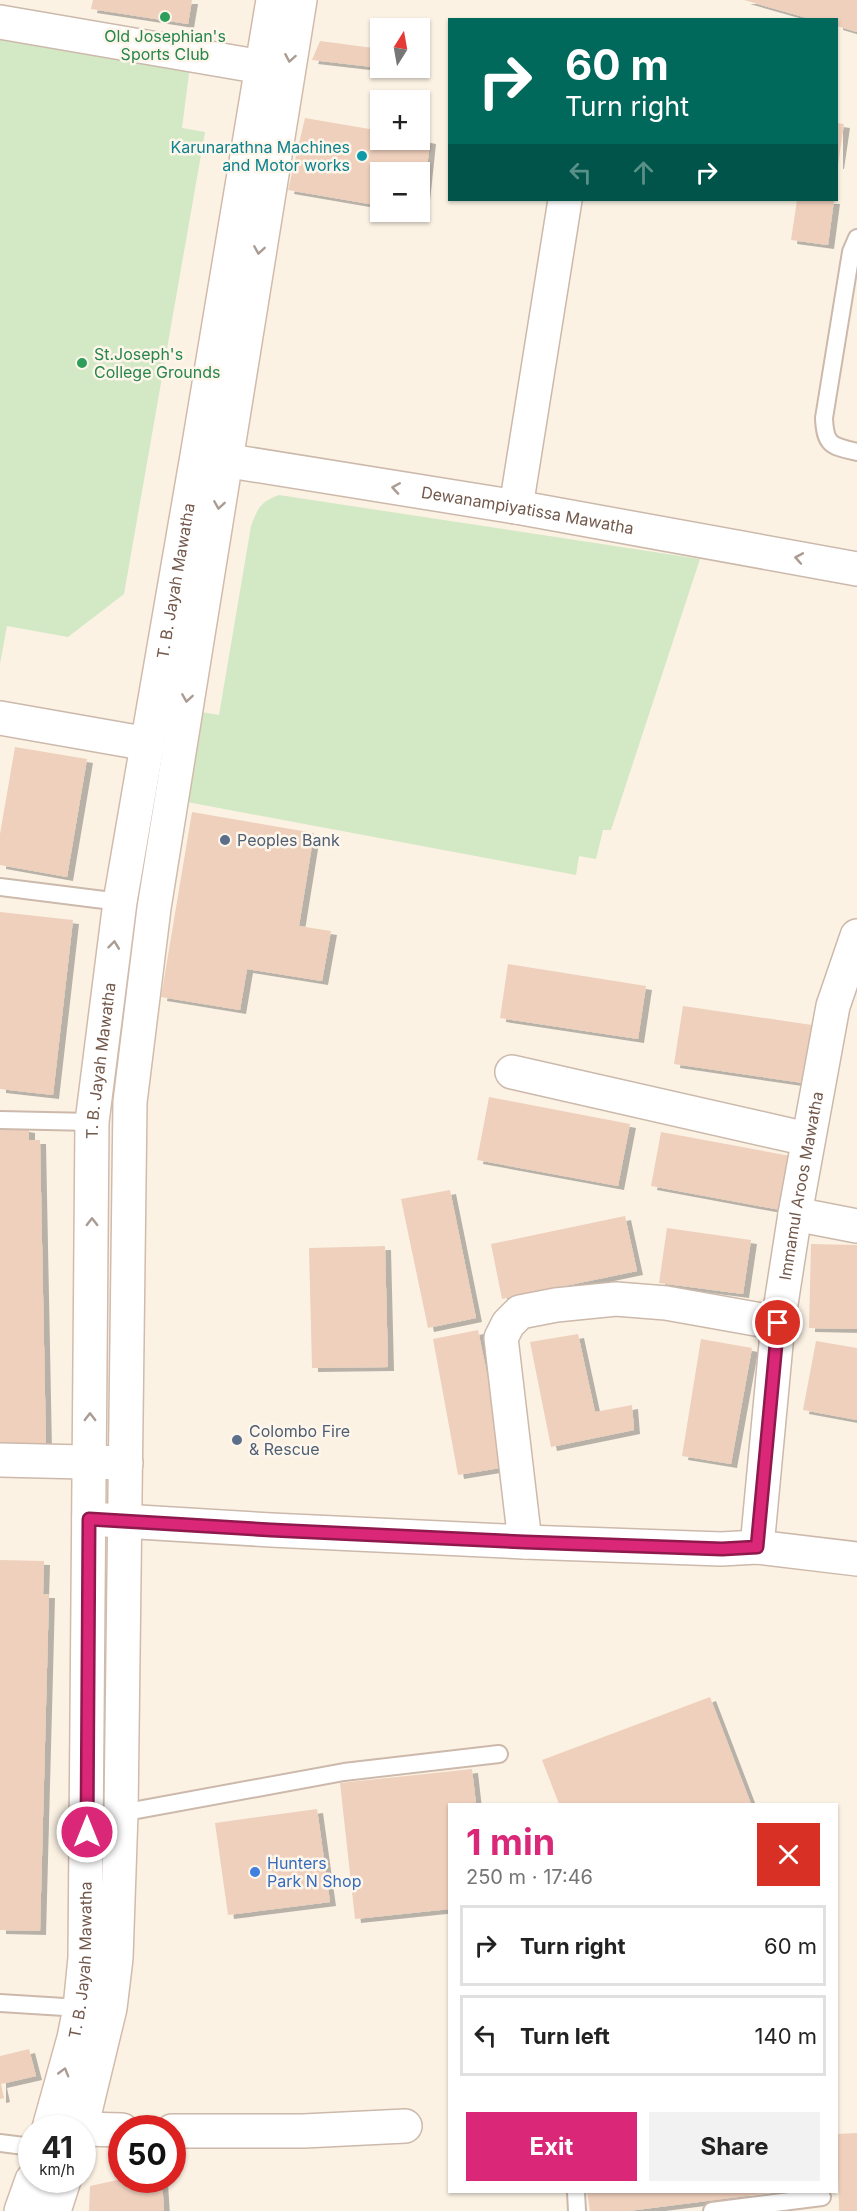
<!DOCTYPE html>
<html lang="en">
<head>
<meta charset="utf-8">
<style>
	:root { --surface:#fff; --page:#f2f2f2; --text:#222; --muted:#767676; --line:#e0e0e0; --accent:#db2777 }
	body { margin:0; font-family:Inter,sans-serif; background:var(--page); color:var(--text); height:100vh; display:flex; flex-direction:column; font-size:22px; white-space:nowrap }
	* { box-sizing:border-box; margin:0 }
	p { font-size:20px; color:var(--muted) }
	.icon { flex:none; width:33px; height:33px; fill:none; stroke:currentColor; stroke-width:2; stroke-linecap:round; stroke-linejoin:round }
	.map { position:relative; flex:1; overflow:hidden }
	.side { position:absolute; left:448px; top:1803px; width:390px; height:390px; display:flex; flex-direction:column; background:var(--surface); border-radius:0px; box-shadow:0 2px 4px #0004 }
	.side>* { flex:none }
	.guide { position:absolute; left:448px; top:18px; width:390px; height:183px; border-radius:0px; box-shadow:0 2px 4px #0004; background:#00695c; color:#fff; overflow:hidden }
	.needle { width:39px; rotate:11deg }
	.fabs { position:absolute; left:370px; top:18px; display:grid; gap:12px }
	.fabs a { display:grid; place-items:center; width:60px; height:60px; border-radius:0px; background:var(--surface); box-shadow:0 2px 4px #0004; font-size:30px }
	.speed { position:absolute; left:18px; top:2115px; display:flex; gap:12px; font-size:30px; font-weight:700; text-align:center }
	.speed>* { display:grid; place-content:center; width:78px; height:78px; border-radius:50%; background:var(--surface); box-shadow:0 2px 4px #0004; line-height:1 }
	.speed small { font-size:15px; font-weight:400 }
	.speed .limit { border:9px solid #d22; background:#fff; color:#111 }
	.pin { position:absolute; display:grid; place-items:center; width:51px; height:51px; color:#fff; margin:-26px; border:3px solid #fff; border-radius:50%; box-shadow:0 2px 6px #0007 }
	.me { position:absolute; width:66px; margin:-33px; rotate:0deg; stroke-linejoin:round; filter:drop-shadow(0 0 4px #0008) }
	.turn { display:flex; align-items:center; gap:21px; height:126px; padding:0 18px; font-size:27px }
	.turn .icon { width:78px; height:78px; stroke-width:2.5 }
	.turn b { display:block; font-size:42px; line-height:51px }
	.lanes { display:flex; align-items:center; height:57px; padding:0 18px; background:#0003; justify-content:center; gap:30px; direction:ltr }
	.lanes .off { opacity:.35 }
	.round { display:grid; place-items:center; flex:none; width:63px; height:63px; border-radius:0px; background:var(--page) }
	.head { display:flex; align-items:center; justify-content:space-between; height:102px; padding:0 18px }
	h1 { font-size:36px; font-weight:700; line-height:45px; color:var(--accent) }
	.cta { display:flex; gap:12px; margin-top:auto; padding:12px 18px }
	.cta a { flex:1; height:69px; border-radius:0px; background:var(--accent); color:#fff; font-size:24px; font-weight:700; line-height:69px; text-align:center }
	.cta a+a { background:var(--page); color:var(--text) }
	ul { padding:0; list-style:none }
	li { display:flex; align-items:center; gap:18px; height:81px; margin:0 12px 9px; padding:0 6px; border:3px solid var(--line); border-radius:0px }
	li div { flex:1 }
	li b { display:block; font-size:22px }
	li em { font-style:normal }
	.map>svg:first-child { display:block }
</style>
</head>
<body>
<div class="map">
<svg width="857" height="2211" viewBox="0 0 857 2211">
	<defs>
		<filter id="shadow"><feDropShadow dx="6" dy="4" stdDeviation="0" flood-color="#0004"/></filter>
	</defs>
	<rect width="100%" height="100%" fill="#fbf2e4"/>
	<path fill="#d3e8c4" d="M0,38L190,66L182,128L205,132L124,594L68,637L7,626L0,664Z
		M279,495L700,559L611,830H603L596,859L579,856L576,875L187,802L201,712L219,715L251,526C258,508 260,502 279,495Z"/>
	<path fill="#efd0bd" filter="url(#shadow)" d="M93,0H192L188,24L91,9Z
		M744,0H857V32L837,26V20H814Z
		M320,41L381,49V68L312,60Z
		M305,118L381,131V140L420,138L430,140L422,216L420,172H381V206L288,190Z
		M837,123L844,124L838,165H837Z
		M797,200H834L828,245L791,240Z
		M15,747L87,759L67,877L0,865V834Z
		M192,812L314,833L299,926L331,931L322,981L247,969L240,1010L161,997Z
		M0,912L73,920L53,1095L0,1089Z
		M508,964L646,986L638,1039L500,1018Z
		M683,1006L812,1025L803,1083L674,1064Z
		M489,1097L630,1124L618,1186L477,1160Z
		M0,1124L29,1129V1140H40L46,1446L0,1447Z
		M661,1132L796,1157L786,1211L651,1186Z
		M450,1190L476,1318L428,1328L401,1199Z
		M625,1216L637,1271L502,1299L491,1244Z
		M667,1228L751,1240L743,1294L659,1283Z
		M811,1244L857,1245V1329L809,1328Z
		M385,1246L388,1367L312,1368L309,1248Z
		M478,1330L506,1467L458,1475L433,1339Z
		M578,1334L595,1412L632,1405L634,1430L551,1447L530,1342Z
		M701,1339L752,1348L731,1464L682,1456Z
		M816,1341L857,1348V1420L803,1410Z
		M0,1560L44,1561L43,1594H49L40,1931L0,1930Z
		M710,1697L751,1804H559L542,1760Z
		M472,1769L476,1804H450V1909L355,1919L340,1783Z
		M317,1809L330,1902L228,1915L215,1823Z
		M29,2049L36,2076L1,2084L4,2098L0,2099V2056Z
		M857,2133V2211H839L837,2134Z
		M122,2179L162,2180L164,2211H89L90,2186Z
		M587,2192H769V2193L628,2211H590Z"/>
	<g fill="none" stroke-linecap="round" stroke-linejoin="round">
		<g stroke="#ccb9ab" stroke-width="20">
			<path id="service" d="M857,238L851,252L824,418C825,446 832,446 857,452
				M0,887L120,902
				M0,1120L92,1122
				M121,1813L344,1772L499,1754
				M0,2003L80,2008
				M0,2143L32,2147
				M576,2192L577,2211
				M712,2211L822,2197"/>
		</g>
		<g stroke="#ccb9ab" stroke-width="36">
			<g id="minor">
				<path d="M0,22L262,67"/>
				<path id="s1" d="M199,456L516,507L857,569"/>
				<path d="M516,507L565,200"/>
				<path d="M0,718L148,744"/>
				<path d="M512,1072L807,1139"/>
				<path d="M795,1214L857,1226"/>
				<path d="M0,1460L126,1463"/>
				<path d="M525,1542L501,1338L508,1324L520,1312L556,1305L616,1299L666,1303L778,1323"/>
				<path id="s2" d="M757,1547L778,1323L795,1214L833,1006L857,936"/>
				<path d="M82,2129L122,2130"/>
				<path d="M172,2131H304L405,2126"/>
			</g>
		</g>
		<g stroke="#ccb9ab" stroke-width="36">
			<path id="tertiary" d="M89,1519L271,1530L525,1542L721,1549L757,1547L857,1559"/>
		</g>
		<g stroke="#d1bbac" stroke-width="36">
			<g id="secondary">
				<path id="s3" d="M49,2128L74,2038L80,2008L85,1958L92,1122L120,902L197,456L273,0"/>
				<path d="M81,2128L110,2008L116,1958L121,1813L130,1102L154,908L300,0"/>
				<path d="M21,2211L32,2180"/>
				<path d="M54,2211L64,2180"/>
			</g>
		</g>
		<use href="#service" stroke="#fff" stroke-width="16"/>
		<use href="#minor" stroke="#fff" stroke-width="33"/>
		<use href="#tertiary" stroke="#fff" stroke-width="33"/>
		<use href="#secondary" stroke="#fff" stroke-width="33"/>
	</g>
	<defs><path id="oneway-chevron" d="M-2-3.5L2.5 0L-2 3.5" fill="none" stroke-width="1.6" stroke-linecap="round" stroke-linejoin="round" transform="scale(1.5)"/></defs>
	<g stroke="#aa9b93">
		<use href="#oneway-chevron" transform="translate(290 58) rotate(100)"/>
		<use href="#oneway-chevron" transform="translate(259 250) rotate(99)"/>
		<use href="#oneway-chevron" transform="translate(396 488) rotate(-171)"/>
		<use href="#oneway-chevron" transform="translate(219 505) rotate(99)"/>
		<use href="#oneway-chevron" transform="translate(799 558) rotate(-170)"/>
		<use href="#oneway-chevron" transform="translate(187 698) rotate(99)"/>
		<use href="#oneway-chevron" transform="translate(114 945) rotate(-83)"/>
		<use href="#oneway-chevron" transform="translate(92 1222) rotate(-90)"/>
		<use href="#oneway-chevron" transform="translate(90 1417) rotate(-90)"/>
		<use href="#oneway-chevron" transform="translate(64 2072) rotate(-74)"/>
	</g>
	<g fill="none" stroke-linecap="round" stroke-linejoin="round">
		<g stroke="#8e194d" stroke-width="15">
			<path id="route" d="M87,1832L89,1519L271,1530L525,1542L722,1549L757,1547L778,1323"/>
		</g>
		<use href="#route" stroke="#db2777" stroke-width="10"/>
	</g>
	<g fill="#2e9e5b" stroke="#fef6ea" stroke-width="2">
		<circle cx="165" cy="17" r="6"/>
		<circle cx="82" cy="363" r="6"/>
	</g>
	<circle fill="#0f9aa8" stroke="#fef6ea" stroke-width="2" cx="362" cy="156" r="6"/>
	<g fill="#5c6f8a" stroke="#fef6ea" stroke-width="2">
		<circle cx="225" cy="840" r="6"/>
		<circle cx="237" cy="1440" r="6"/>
	</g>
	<circle fill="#3f7fe0" stroke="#fef6ea" stroke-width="2" cx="255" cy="1872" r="6"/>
	<g text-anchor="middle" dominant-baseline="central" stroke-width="5" stroke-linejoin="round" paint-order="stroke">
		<g font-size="16" fill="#27864d" stroke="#fef6ea">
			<text x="165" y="36">Old Josephian's<tspan x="165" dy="18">Sports Club</tspan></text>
			<text x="94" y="354" text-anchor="start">St.Joseph's<tspan x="94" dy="18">College Grounds</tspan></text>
		</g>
		<g font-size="16" fill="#0d838f" stroke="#fef6ea" text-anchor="end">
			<text x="350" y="147">Karunarathna Machines<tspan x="350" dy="18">and Motor works</tspan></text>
		</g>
		<g font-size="16" fill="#72584b" stroke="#fef6ea">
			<text stroke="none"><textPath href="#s1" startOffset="333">Dewanampiyatissa Mawatha</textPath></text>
			<text stroke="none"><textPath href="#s3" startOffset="1558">T. B. Jayah Mawatha</textPath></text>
			<text stroke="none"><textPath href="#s3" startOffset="1072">T. B. Jayah Mawatha</textPath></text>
			<text stroke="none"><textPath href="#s2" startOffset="364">Immamul Aroos Mawatha</textPath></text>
			<text stroke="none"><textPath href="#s3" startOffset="172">T. B. Jayah Mawatha</textPath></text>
		</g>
		<g font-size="16" fill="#4e5e75" stroke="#fef6ea" text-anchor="start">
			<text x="237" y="840">Peoples Bank</text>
			<text x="249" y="1431">Colombo Fire<tspan x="249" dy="18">&amp; Rescue</tspan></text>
		</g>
		<g font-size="16" fill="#366cbe" stroke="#fef6ea" text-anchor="start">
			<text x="267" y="1863">Hunters<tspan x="267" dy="18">Park N Shop</tspan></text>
		</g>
	</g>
</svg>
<div class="fabs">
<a><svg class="needle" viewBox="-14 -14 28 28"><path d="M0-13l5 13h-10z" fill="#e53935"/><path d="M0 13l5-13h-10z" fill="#767676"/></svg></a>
<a>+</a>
<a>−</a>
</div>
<div class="speed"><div>41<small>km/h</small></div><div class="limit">50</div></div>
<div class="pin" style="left:778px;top:1323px;background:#d93025"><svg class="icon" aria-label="arrive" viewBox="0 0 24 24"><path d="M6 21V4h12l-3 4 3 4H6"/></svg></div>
<svg class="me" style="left:87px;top:1832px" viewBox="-20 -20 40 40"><circle r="17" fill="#db2777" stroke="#fff" stroke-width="3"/><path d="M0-11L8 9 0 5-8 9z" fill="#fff"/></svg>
<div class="guide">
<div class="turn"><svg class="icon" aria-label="right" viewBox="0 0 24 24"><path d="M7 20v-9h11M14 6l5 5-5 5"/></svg><div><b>60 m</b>Turn right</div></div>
<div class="lanes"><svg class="icon off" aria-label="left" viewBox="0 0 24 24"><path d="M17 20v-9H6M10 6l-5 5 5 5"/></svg><svg class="icon off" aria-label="ahead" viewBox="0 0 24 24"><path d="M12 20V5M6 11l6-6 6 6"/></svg><svg class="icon" aria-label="right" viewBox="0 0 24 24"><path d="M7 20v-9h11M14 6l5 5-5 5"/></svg></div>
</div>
<section class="side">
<div class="head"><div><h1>1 min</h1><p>250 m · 17:46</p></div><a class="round" style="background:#d93025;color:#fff"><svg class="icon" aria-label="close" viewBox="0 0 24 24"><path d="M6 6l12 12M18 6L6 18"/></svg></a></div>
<ul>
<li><svg class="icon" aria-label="right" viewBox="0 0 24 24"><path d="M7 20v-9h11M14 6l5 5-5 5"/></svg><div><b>Turn right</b></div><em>60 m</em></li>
<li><svg class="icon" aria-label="left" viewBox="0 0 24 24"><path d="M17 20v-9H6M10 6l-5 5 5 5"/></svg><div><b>Turn left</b></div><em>140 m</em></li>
</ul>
<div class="cta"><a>Exit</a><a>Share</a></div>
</section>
</div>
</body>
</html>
